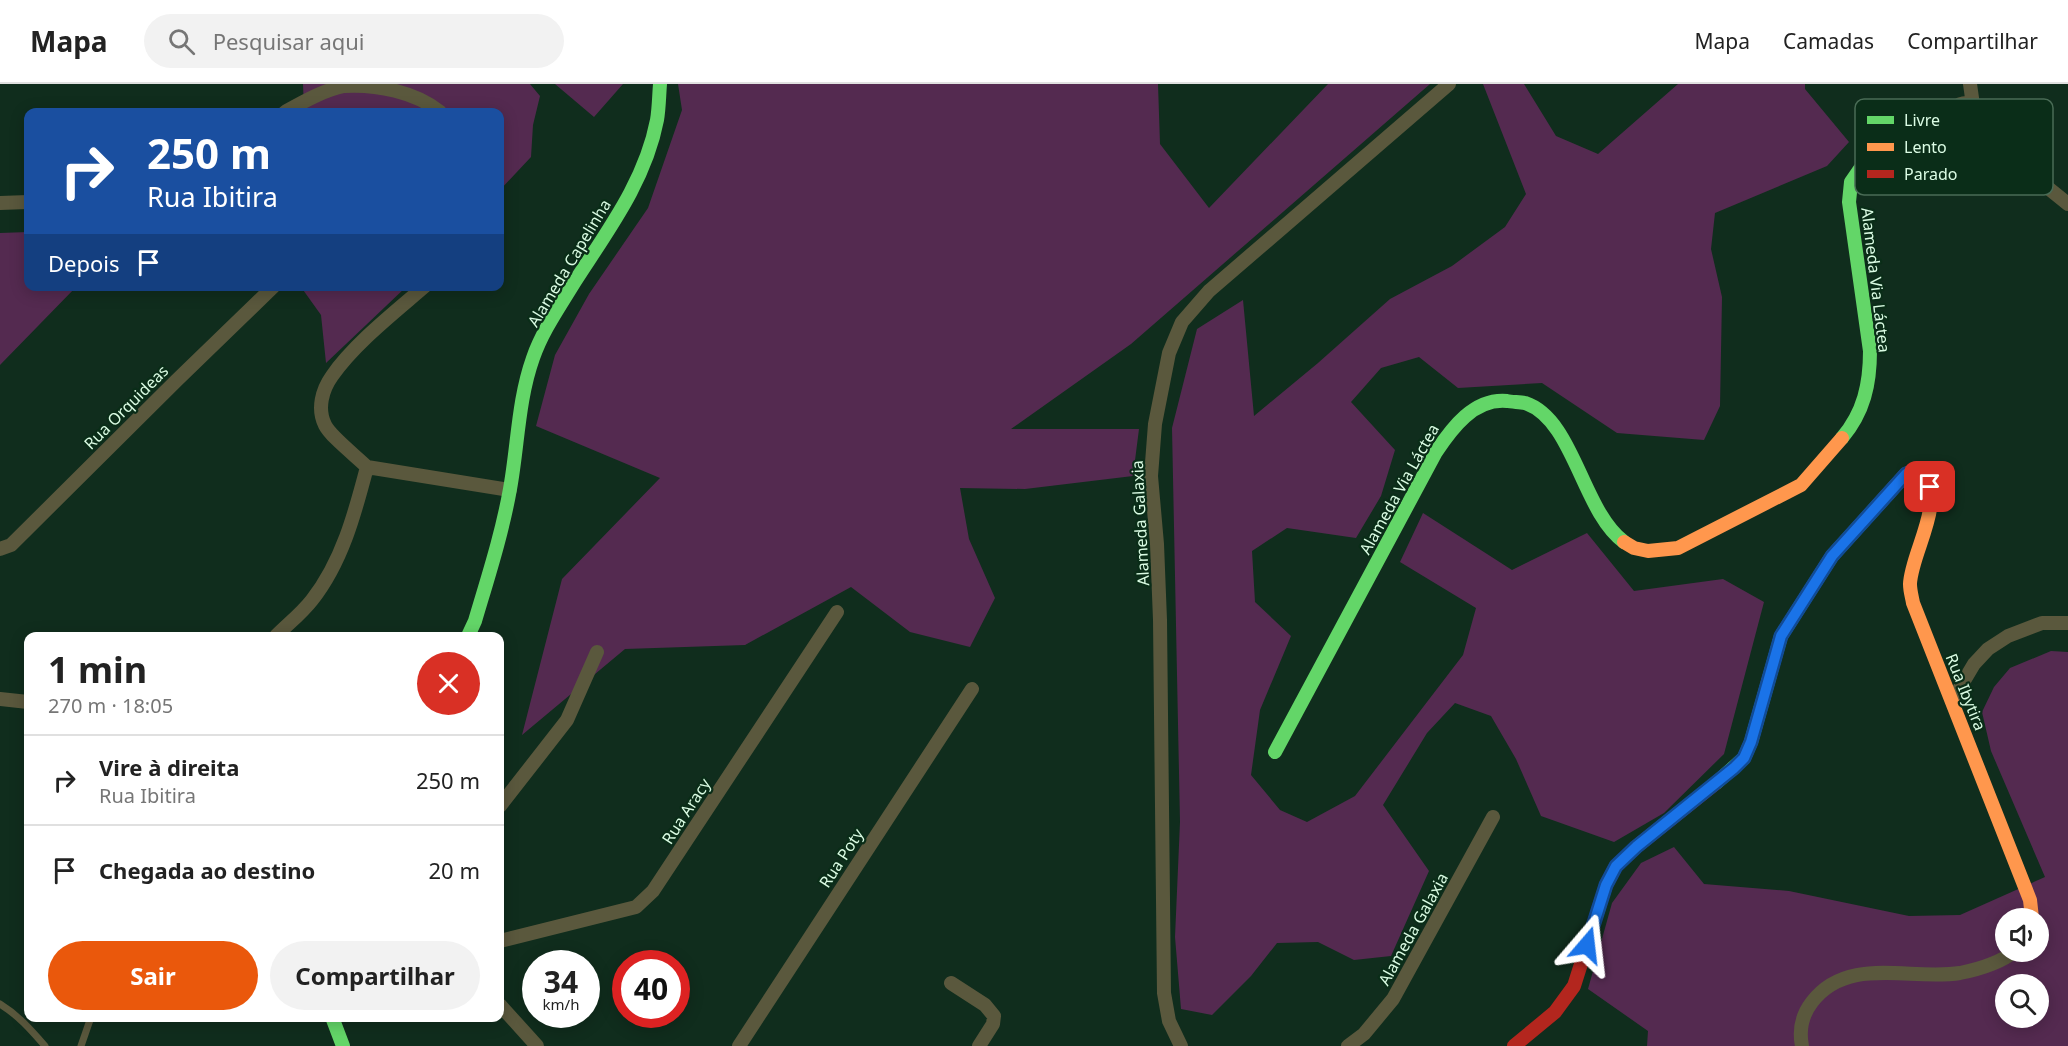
<!DOCTYPE html>
<html lang="pt">
<head>
<meta charset="utf-8">
<style>
	:root { --surface:#fff; --page:#f2f2f2; --text:#222; --muted:#767676; --line:#e0e0e0; --accent:#ea580c }
	body { margin:0; font-family:"Noto Sans",sans-serif; background:var(--page); color:var(--text); height:100vh; display:flex; flex-direction:column; font-size:22px; white-space:nowrap }
	* { box-sizing:border-box; margin:0 }
	p { font-size:20px; color:var(--muted) }
	.icon { flex:none; width:33px; height:33px; fill:none; stroke:currentColor; stroke-width:2; stroke-linecap:round; stroke-linejoin:round }
	.map { position:relative; flex:1; overflow:hidden }
	.sheet { position:absolute; left:24px; top:548px; width:480px; height:390px; display:flex; flex-direction:column; background:var(--surface); border-radius:12px; box-shadow:0 3px 15px #0003 }
	.sheet>* { flex:none }
	.hud { position:absolute; left:24px; top:24px; width:480px; height:183px; border-radius:12px; box-shadow:0 3px 15px #0003; background:#1a4fa0; color:#fff; overflow:hidden }
	.tools { position:absolute; left:1995px; top:824px; display:grid; gap:12px }
	.tools a { display:grid; place-items:center; width:54px; height:54px; border-radius:50%; background:var(--surface); box-shadow:0 3px 15px #0003; font-size:30px }
	.speed { position:absolute; left:522px; top:866px; display:flex; gap:12px; font-size:30px; font-weight:700; text-align:center }
	.speed>* { display:grid; place-content:center; width:78px; height:78px; border-radius:50%; background:var(--surface); box-shadow:0 3px 15px #0003; line-height:1 }
	.speed small { font-size:15px; font-weight:400 }
	.speed .limit { border:9px solid #d22; background:#fff; color:#111 }
	.pin { position:absolute; display:grid; place-items:center; width:51px; height:51px; color:#fff; margin:-26px; border-radius:12px; box-shadow:0 3px 9px #0006 }
	.me { position:absolute; width:66px; margin:-33px; rotate:17deg; stroke-linejoin:round; filter:drop-shadow(0 0 4px #0008) }
	.turn { display:flex; align-items:center; gap:21px; height:126px; padding:0 24px; font-size:27px }
	.turn .icon { width:78px; height:78px; stroke-width:2.5 }
	.turn b { display:block; font-size:42px; line-height:51px }
	.then { display:flex; align-items:center; height:57px; padding:0 24px; background:#0003; gap:12px; font-size:22px }
	.round { display:grid; place-items:center; flex:none; width:63px; height:63px; border-radius:32px; background:var(--page) }
	.summary { display:flex; align-items:center; justify-content:space-between; height:102px; padding:0 24px }
	h1 { font-size:36px; font-weight:700; line-height:45px }
	.action { display:flex; gap:12px; margin-top:auto; padding:12px 24px }
	.action a { flex:1; height:69px; border-radius:36px; background:var(--accent); color:#fff; font-size:24px; font-weight:700; line-height:69px; text-align:center }
	.action a+a { background:var(--page); color:var(--text) }
	ul { padding:0; list-style:none }
	li { display:flex; align-items:center; gap:18px; height:90px; padding:0 24px; border-top:2px solid var(--line) }
	li div { flex:1 }
	li b { display:block; font-size:22px }
	li em { font-style:normal }
	header { display:flex; align-items:center; gap:36px; box-sizing:border-box; height:84px; padding:0 30px; background:var(--surface); border-bottom:2px solid var(--line) }
	header strong { font-size:28px }
	nav { display:flex; gap:33px; margin-inline-start:auto; font-size:21px }
	.search { width:420px; height:54px; background:var(--page); display:flex; align-items:center; gap:15px; box-sizing:border-box; padding:0 21px; border-radius:33px; color:var(--muted); font-size:22px }
	.map>svg:first-child { display:block }
</style>
</head>
<body>
<header>
<strong>Mapa</strong>
<div class="search"><svg class="icon" aria-label="search" viewBox="0 0 24 24"><circle cx="10" cy="10" r="6"/><path d="M15 15l6 6"/></svg>Pesquisar aqui</div>
<nav><a>Mapa</a><a>Camadas</a><a>Compartilhar</a></nav>
</header>
<div class="map">
<svg width="2068" height="962" viewBox="0 0 2068 962">
	<rect width="100%" height="100%" fill="#102d1d"/>
	<path fill="#542a50" fill-rule="evenodd" d="M303,0H530L540,12L533,41L531,73L500,106V28H391L385,24L371,28H304Z
		M555,0H623L594,33Z
		M678,0H1158L1160,60L1209,124L1328,0H1430L1131,260L1011,345H1139L1133,392L1025,405L960,404L969,455L995,514L970,563L910,548L851,503L745,561L625,565L522,651L562,495L660,394L536,342L555,271L589,210L648,124L682,26Z
		M1483,0H1524L1556,52L1598,70L1678,0H1805V5L1849,58L1827,82L1715,129L1711,165L1722,213L1720,322L1704,356L1617,349L1542,299L1458,304L1419,273L1381,284L1351,318L1395,366L1381,412L1356,454L1287,444L1252,467L1255,518L1291,552L1260,626L1251,691L1280,726L1307,738L1355,712L1463,571L1476,524L1400,478L1423,429L1512,486L1587,449L1634,507L1723,495L1764,518L1724,670L1664,729L1614,758L1541,732L1516,675L1491,632L1455,619L1427,649L1383,721L1429,787L1391,872L1354,876L1318,858L1277,859L1251,892L1212,931L1181,925L1175,853L1180,738L1172,344L1197,245L1243,216L1254,332L1318,279L1390,215L1452,182L1505,143L1526,110Z
		M28,148V202L76,203L0,281V149Z
		M301,203H406L326,279L321,231Z
		M2051,567L2068,568V962H1647L1648,947L1588,905L1612,819L1641,779L1674,763L1704,800L1789,807L1909,832L1960,831L2045,793L1991,667L1982,628L1994,603L2010,584ZM2006,834H2038V867H2006ZM2006,900H2038V933H2006Z"/>
	<g fill="none" stroke-linecap="round" stroke-linejoin="round">
		<path stroke="#5a583d" stroke-width="7" d="M0,920C18,931 31,946 45,962
			M81,962L91,933"/>
		<path stroke="#5a583d" stroke-width="14" d="M1970,0L1973,21
			M1949 37a18 18 0 1 1 36 0a18 18 0 1 1-36 0Z
			M285,28C303,18 324,6 344,2C376,0 416,8 440,28
			M1980,49L2068,120
			M0,119L28,118
			M367,383L510,406
			M0,465L11,461L177,296L274,202
			M276,552C288,540 302,529 312,516C342,478 355,429 367,383C357,373 330,352 325,341C317,325 322,306 332,292C354,260 395,228 425,202
			M0,615L28,618
			M1952,617L1974,580L1988,565L2008,552L2042,539H2068
			M500,722L567,636L597,568
			M500,857L636,823L653,807L837,528
			M951,899L985,921L994,932L993,940L979,962
			M500,921L537,962
			M739,962L972,605
			M1181,962L1169,937L1164,909L1160,536L1157,460L1151,392L1155,340L1169,269L1182,238L1209,207L1449,0
			M1348,962L1364,950L1393,915L1493,733
			M1802,962C1799,947 1802,931 1812,918C1848,871 1911,897 1960,889C1980,885 2000,879 2015,867"/>
		<path stroke="#63d668" stroke-width="14" d="M1842,354C1864,328 1870,300 1870,267L1849,118L1851,98L1860,85L1886,67L1905,60L1949,37
			M468,552L475,537C488,493 502,450 510,405C518,361 518,316 533,274C542,248 558,225 572,202C605,150 645,99 657,36C659,25 659,12 660,0
			M1275,668L1436,368C1452,344 1474,314 1507,317C1512,318 1520,318 1525,319C1574,335 1582,427 1624,458
			M1716,699L1744,674L1751,658L1781,552L1832,472L1878,421
			M332,933L343,962"/>
		<path stroke="#ff974d" stroke-width="14" d="M1878,421L1906,390L1918,386C1951,411 1911,467 1910,500C1910,507 1912,513 1913,519L2030,816L2032,834
			M1624,458L1634,464L1648,467L1678,464L1801,401L1842,354"/>
		<path stroke="#b3261e" stroke-width="14" d="M1514,962L1555,928L1574,902L1606,801L1616,782L1636,763L1716,699"/>
	</g>
	<g fill="none" stroke-linecap="round" stroke-linejoin="round">
		<g stroke="#114b97" stroke-width="15">
			<path id="route" d="M1587,861L1606,801L1616,782L1636,763L1734,684L1744,674L1751,658L1781,552L1832,472L1906,390C1921,383 1925,389 1930,403"/>
		</g>
		<use href="#route" stroke="#1a73e8" stroke-width="10"/>
	</g>
	<g text-anchor="middle" dominant-baseline="central" stroke-width="4.5" stroke-linejoin="round" paint-order="stroke">
		<g font-size="16" fill="#dbfce4" stroke="#0a2d18">
			<text transform="translate(569 179) rotate(-59)">Alameda Capelinha</text>
			<text transform="translate(1876 196) rotate(83)">Alameda Via Láctea</text>
			<text transform="translate(126 323) rotate(-45)">Rua Orquideas</text>
			<text transform="translate(1399 405) rotate(-61)">Alameda Via Láctea</text>
			<text transform="translate(1140 439) rotate(-93)">Alameda Galaxia</text>
			<text transform="translate(1966 608) rotate(68)">Rua Ibytira</text>
			<text transform="translate(686 727) rotate(-57)">Rua Aracy</text>
			<text transform="translate(841 774) rotate(-57)">Rua Poty</text>
			<text transform="translate(1413 845) rotate(-61)">Alameda Galaxia</text>
		</g>
	</g>
	<rect x="1855" y="15" width="198" height="96" rx="9" fill="#0a2d18" stroke="#496b55" stroke-width="1.5"/>
	<rect x="1867" y="32" width="27" height="8" fill="#63d668"/>
	<rect x="1867" y="59" width="27" height="8" fill="#ff974d"/>
	<rect x="1867" y="86" width="27" height="8" fill="#b3261e"/>
	<g font-size="16" fill="#dbfce4">
		<text x="1904" y="42">Livre</text>
		<text x="1904" y="69">Lento</text>
		<text x="1904" y="96">Parado</text>
	</g>
</svg>
<div class="tools">
<a><svg class="icon" aria-label="sound" viewBox="0 0 24 24"><path d="M4 9h4l5-4v14l-5-4H4zM17 9q2 3 0 6"/></svg></a>
<a><svg class="icon" aria-label="search" viewBox="0 0 24 24"><circle cx="10" cy="10" r="6"/><path d="M15 15l6 6"/></svg></a>
</div>
<div class="speed"><div>34<small>km/h</small></div><div class="limit">40</div></div>
<div class="pin" style="left:1930px;top:403px;background:#d93025"><svg class="icon" aria-label="arrive" viewBox="0 0 24 24"><path d="M6 21V4h12l-3 4 3 4H6"/></svg></div>
<svg class="me" style="left:1587px;top:861px" viewBox="-20 -20 40 40"><path d="M0-17L14 15 0 8-14 15z" fill="#1a73e8" stroke="#fff" stroke-width="4"/></svg>
<div class="hud">
<div class="turn"><svg class="icon" aria-label="right" viewBox="0 0 24 24"><path d="M7 20v-9h11M14 6l5 5-5 5"/></svg><div><b>250 m</b>Rua Ibitira</div></div>
<div class="then">Depois<svg class="icon" aria-label="arrive" viewBox="0 0 24 24"><path d="M6 21V4h12l-3 4 3 4H6"/></svg></div>
</div>
<section class="sheet">
<div class="summary"><div><h1>1 min</h1><p>270 m · 18:05</p></div><a class="round" style="background:#d93025;color:#fff"><svg class="icon" aria-label="close" viewBox="0 0 24 24"><path d="M6 6l12 12M18 6L6 18"/></svg></a></div>
<ul>
<li><svg class="icon" aria-label="right" viewBox="0 0 24 24"><path d="M7 20v-9h11M14 6l5 5-5 5"/></svg><div><b>Vire à direita</b><p>Rua Ibitira</p></div><em>250 m</em></li>
<li><svg class="icon" aria-label="arrive" viewBox="0 0 24 24"><path d="M6 21V4h12l-3 4 3 4H6"/></svg><div><b>Chegada ao destino</b></div><em>20 m</em></li>
</ul>
<div class="action"><a>Sair</a><a>Compartilhar</a></div>
</section>
</div>
</body>
</html>
